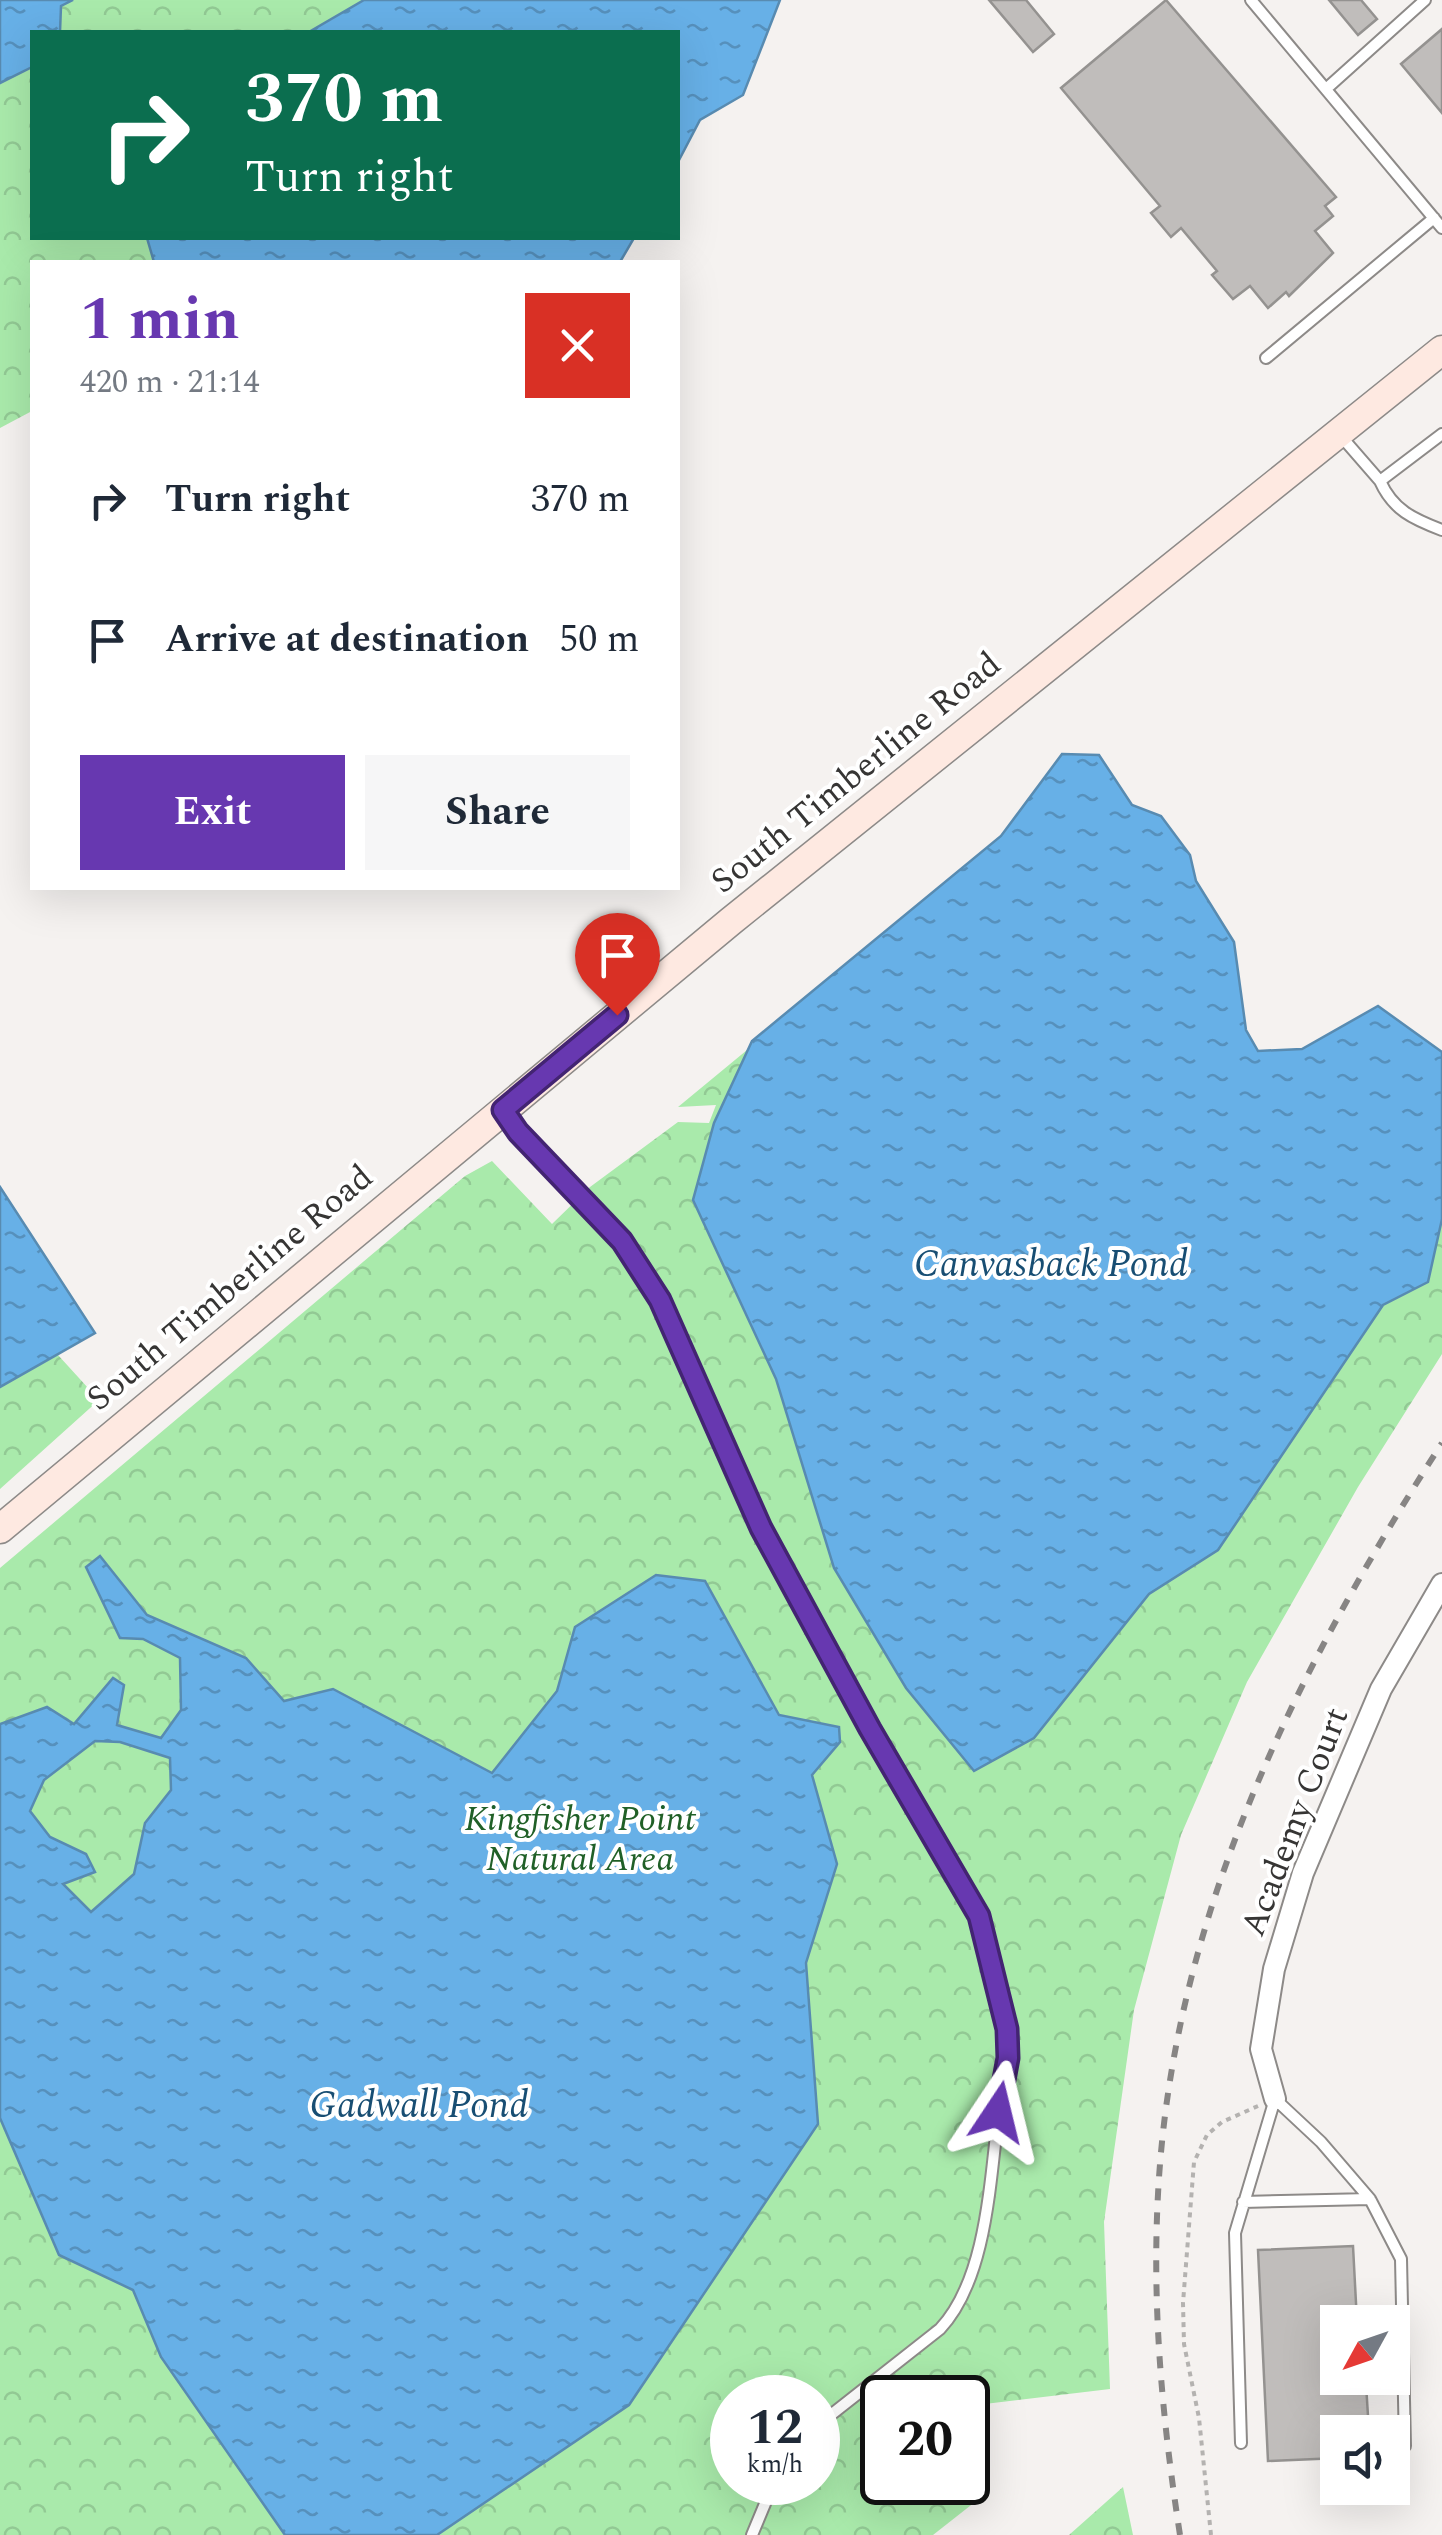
<!DOCTYPE html>
<html lang="en">
<head>
<meta charset="utf-8">
<style>
	:root { --surface:#fff; --page:#f6f6f7; --text:#1f2937; --muted:#747a83; --accent:#6738b0 }
	body { margin:0; font-family:Spectral,serif; background:var(--page); color:var(--text); height:100vh; display:flex; flex-direction:column; font-size:38px; white-space:nowrap }
	* { box-sizing:border-box; margin:0 }
	p { font-size:32px; color:var(--muted) }
	.icon { flex:none; width:55px; height:55px; fill:none; stroke:currentColor; stroke-width:2; stroke-linecap:round; stroke-linejoin:round }
	.map { position:relative; flex:1; overflow:hidden }
	.drawer { position:absolute; left:30px; top:260px; width:650px; height:630px; display:flex; flex-direction:column; background:var(--surface); border-radius:0px; box-shadow:0 10px 40px #0002 }
	.drawer>* { flex:none }
	.guide { position:absolute; left:30px; top:30px; width:650px; height:210px; border-radius:0px; box-shadow:0 10px 40px #0002; background:#0b6e4f; color:#fff; overflow:hidden }
	.needle { width:65px; rotate:230deg }
	.buttons { position:absolute; left:1320px; top:2305px; display:grid; gap:20px }
	.buttons a { display:grid; place-items:center; width:90px; height:90px; border-radius:0px; background:var(--surface); box-shadow:0 10px 40px #0002; font-size:50px }
	.speed { position:absolute; left:710px; top:2375px; display:flex; gap:20px; font-size:50px; font-weight:700; text-align:center }
	.speed>* { display:grid; place-content:center; width:130px; height:130px; border-radius:50%; background:var(--surface); box-shadow:0 10px 40px #0002; line-height:1 }
	.speed small { font-size:25px; font-weight:400 }
	.speed .limit { border:5px solid #111; border-radius:15px; background:#fff; color:#111 }
	.pin { position:absolute; display:grid; place-items:center; width:85px; height:85px; color:#fff; margin:-102px -42px; border-radius:50% 50% 50% 0; rotate:-45deg; box-shadow:0 0 10px #0007 }
	.pin .icon { rotate:45deg }
	.me { position:absolute; width:110px; margin:-55px; rotate:10deg; stroke-linejoin:round; filter:drop-shadow(0 0 8px #0008) }
	.turn { display:flex; align-items:center; gap:35px; height:210px; padding:0 50px; font-size:45px }
	.turn .icon { width:130px; height:130px; stroke-width:2.5 }
	.turn b { display:block; font-size:70px; line-height:85px }
	.round { display:grid; place-items:center; flex:none; width:105px; height:105px; border-radius:0px; background:var(--page) }
	.overview { display:flex; align-items:center; justify-content:space-between; height:170px; padding:0 50px }
	h1 { font-size:60px; font-weight:700; line-height:75px; color:var(--accent) }
	.primary-button { display:flex; gap:20px; margin-top:auto; padding:20px 50px }
	.primary-button a { flex:1; height:115px; border-radius:0px; background:var(--accent); color:#fff; font-size:40px; font-weight:700; line-height:115px; text-align:center }
	.primary-button a+a { background:var(--page); color:var(--text) }
	ul { padding:0; list-style:none }
	li { display:flex; align-items:center; gap:30px; height:140px; padding:0 50px }
	li div { flex:1 }
	li b { display:block; font-size:38px }
	li em { font-style:normal }
	.map>svg:first-child { display:block }
</style>
</head>
<body>
<div class="map">
<svg width="1442" height="2535" viewBox="0 0 1442 2535">
	<defs>
		<pattern id="forest-crowns" width="20" height="18" patternUnits="userSpaceOnUse" patternTransform="scale(2.5)"><rect width="20" height="18" fill="#a9eaab"/><path d="M2 6a3 3 0 1 1 6 0M12 15a3 3 0 1 1 6 0" fill="none" stroke="#92c994"/></pattern>
		<pattern id="water-ripples" width="26" height="14" patternUnits="userSpaceOnUse" patternTransform="scale(2.5)"><rect width="26" height="14" fill="#67b0e7"/><path d="M2 4q2-2 4 0t4 0M15 11q2-2 4 0t4 0" fill="none" stroke="#5690bc"/></pattern>
	</defs>
	<rect width="100%" height="100%" fill="#f5f2f0"/>
	<path fill="url(#forest-crowns)" fill-rule="evenodd" d="M0,0H364L309,32H32V238H149L155,262H32V411L0,428Z
		M1060,792L1231,1064L1442,1199V1354L1358,1487L1247,1682L1181,1835L1134,2010L1104,2222L1110,2389L968,2406V2398H882V2482L961,2483L975,2502L933,2535H0V1568L465,1176L492,1161L552,1224L590,1187L678,1122L709,1123L716,1105L678,1107ZM732,2398H818V2482H732Z
		M58,1355L99,1400L0,1489V1387Z
		M1123,2487L1133,2535H1069Z"/>
	<path fill="url(#water-ripples)" stroke="#588bb1" stroke-width="2.5" fill-rule="evenodd" d="M0,0H73L61,6L60,32H32V67L0,83Z
		M364,0H780L743,95L700,120L678,162V32H309Z
		M147,238H634L620,262H154Z
		M1062,754L1099,755L1132,805L1161,816L1190,855L1196,881L1234,942L1246,1030L1258,1051L1302,1049L1378,1006L1442,1052V1219L1428,1282L1383,1305L1218,1550L1149,1594L1034,1738L974,1771L906,1688L834,1568L776,1379L693,1200L714,1123L752,1041L1001,836Z
		M0,1187L95,1333L0,1387Z
		M100,1556L147,1615L246,1658L284,1701L333,1689L492,1773L557,1691L575,1627L656,1575L705,1581L779,1715L839,1727L840,1742L812,1775L837,1864L806,1963L818,2124L629,2405L437,2535H285L161,2357L133,2290L59,2255L0,2118V1724L47,1707L74,1724L113,1678L124,1685L117,1725L161,1738L181,1710L180,1658L143,1639L120,1638L86,1567ZM95,1741L120,1742L170,1758L171,1790L145,1823L134,1874L91,1912L63,1884L95,1872L86,1854L50,1837L30,1811L44,1780Z"/>
	<path fill="#c0bdbb" stroke="#949290" stroke-width="2.5" d="M989,0H1026L1054,34L1033,52Z
		M1166,0L1336,197L1325,206L1333,216L1315,231L1333,253L1289,296L1286,292L1268,308L1250,286L1233,299L1212,275L1217,271L1181,228L1171,237L1151,213L1160,206L1061,88Z
		M1329,0H1361L1377,19L1358,35Z
		M1442,29V113L1401,64Z
		M1353,2246L1357,2322H1338V2378H1359L1360,2384H1366L1369,2432H1338V2458L1268,2461L1258,2250Z"/>
	<g fill="none" stroke-linecap="round" stroke-linejoin="round">
		<g stroke="#8d8a88" stroke-width="14">
			<path id="lane" d="M1251,0L1442,228
				M1326,89L1425,0
				M1266,358L1434,218
				M1340,435L1380,481L1442,434
				M1380,481C1393,510 1413,519 1442,530
				M505,1113L622,1241L660,1300L761,1528L870,1729L979,1916L1007,2029V2058C989,2139 997,2268 940,2329L818,2425
				M1243,2202L1370,2199
				M1241,2443L1235,2233L1275,2099L1321,2142L1370,2199L1401,2259L1405,2446
				M752,2535L774,2482"/>
		</g>
		<g stroke="#8d8a88" stroke-width="24">
			<path id="street" d="M1275,2099L1261,2049L1274,1969L1303,1873L1381,1689L1442,1584"/>
		</g>
		<g stroke="#8d8a88" stroke-width="31">
			<path id="secondary" d="M0,1529L731,921L1442,350"/>
		</g>
		<path stroke="#b4b2b0" stroke-width="4" stroke-dasharray="5 5" stroke-linecap="butt" d="M1211,2535L1199,2418L1184,2344L1183,2303L1194,2162L1207,2135L1222,2122L1258,2106"/>
		<use href="#lane" stroke="#fff" stroke-width="10"/>
		<use href="#street" stroke="#fff" stroke-width="20"/>
		<use href="#secondary" stroke="#fee9e1" stroke-width="28"/>
		<path stroke="#878584" stroke-width="6" stroke-dasharray="12 12" stroke-linecap="butt" d="M1180,2535C1161,2412 1150,2289 1160,2164C1181,1900 1301,1662 1442,1443"/>
	</g>
	<g fill="none" stroke-linecap="round" stroke-linejoin="round">
		<g stroke="#432472" stroke-width="25">
			<path id="route" d="M617,1015L503,1110L518,1132L622,1241L660,1300L761,1528L870,1729L979,1916L1007,2029L1008,2058L998,2112"/>
		</g>
		<use href="#route" stroke="#6738b0" stroke-width="18"/>
	</g>
	<g text-anchor="middle" dominant-baseline="central" stroke-width="8" stroke-linejoin="round" paint-order="stroke">
		<g font-size="35" fill="#363534" stroke="#fff">
			<text transform="translate(856 773) rotate(-39)">South Timberline Road</text>
			<text transform="translate(230 1288) rotate(-40)">South Timberline Road</text>
			<text transform="translate(1295 1822) rotate(-69)">Academy Court</text>
		</g>
		<g font-size="35" font-style="italic" fill="#206027" stroke="#fff">
			<text x="580" y="1819">Kingfisher Point<tspan x="580" dy="40">Natural Area</tspan></text>
		</g>
		<g font-size="38" font-style="italic" fill="#184e73" stroke="#fff">
			<text x="1051" y="1265">Canvasback Pond</text>
			<text x="419" y="2106">Gadwall Pond</text>
		</g>
	</g>
</svg>
<div class="buttons">
<a><svg class="needle" viewBox="-14 -14 28 28"><path d="M0-13l5 13h-10z" fill="#e53935"/><path d="M0 13l5-13h-10z" fill="#747a83"/></svg></a>
<a><svg class="icon" aria-label="sound" viewBox="0 0 24 24"><path d="M4 9h4l5-4v14l-5-4H4zM17 9q2 3 0 6"/></svg></a>
</div>
<div class="speed"><div>12<small>km/h</small></div><div class="limit">20</div></div>
<div class="pin" style="left:617px;top:1015px;background:#d93025"><svg class="icon" aria-label="arrive" viewBox="0 0 24 24"><path d="M6 21V4h12l-3 4 3 4H6"/></svg></div>
<svg class="me" style="left:998px;top:2112px" viewBox="-20 -20 40 40"><path d="M0-17L14 15 0 8-14 15z" fill="#6738b0" stroke="#fff" stroke-width="4"/></svg>
<div class="guide">
<div class="turn"><svg class="icon" aria-label="right" viewBox="0 0 24 24"><path d="M7 20v-9h11M14 6l5 5-5 5"/></svg><div><b>370 m</b>Turn right</div></div>
</div>
<section class="drawer">
<div class="overview"><div><h1>1 min</h1><p>420 m · 21:14</p></div><a class="round" style="background:#d93025;color:#fff"><svg class="icon" aria-label="close" viewBox="0 0 24 24"><path d="M6 6l12 12M18 6L6 18"/></svg></a></div>
<ul>
<li><svg class="icon" aria-label="right" viewBox="0 0 24 24"><path d="M7 20v-9h11M14 6l5 5-5 5"/></svg><div><b>Turn right</b></div><em>370 m</em></li>
<li><svg class="icon" aria-label="arrive" viewBox="0 0 24 24"><path d="M6 21V4h12l-3 4 3 4H6"/></svg><div><b>Arrive at destination</b></div><em>50 m</em></li>
</ul>
<div class="primary-button"><a>Exit</a><a>Share</a></div>
</section>
</div>
</body>
</html>
